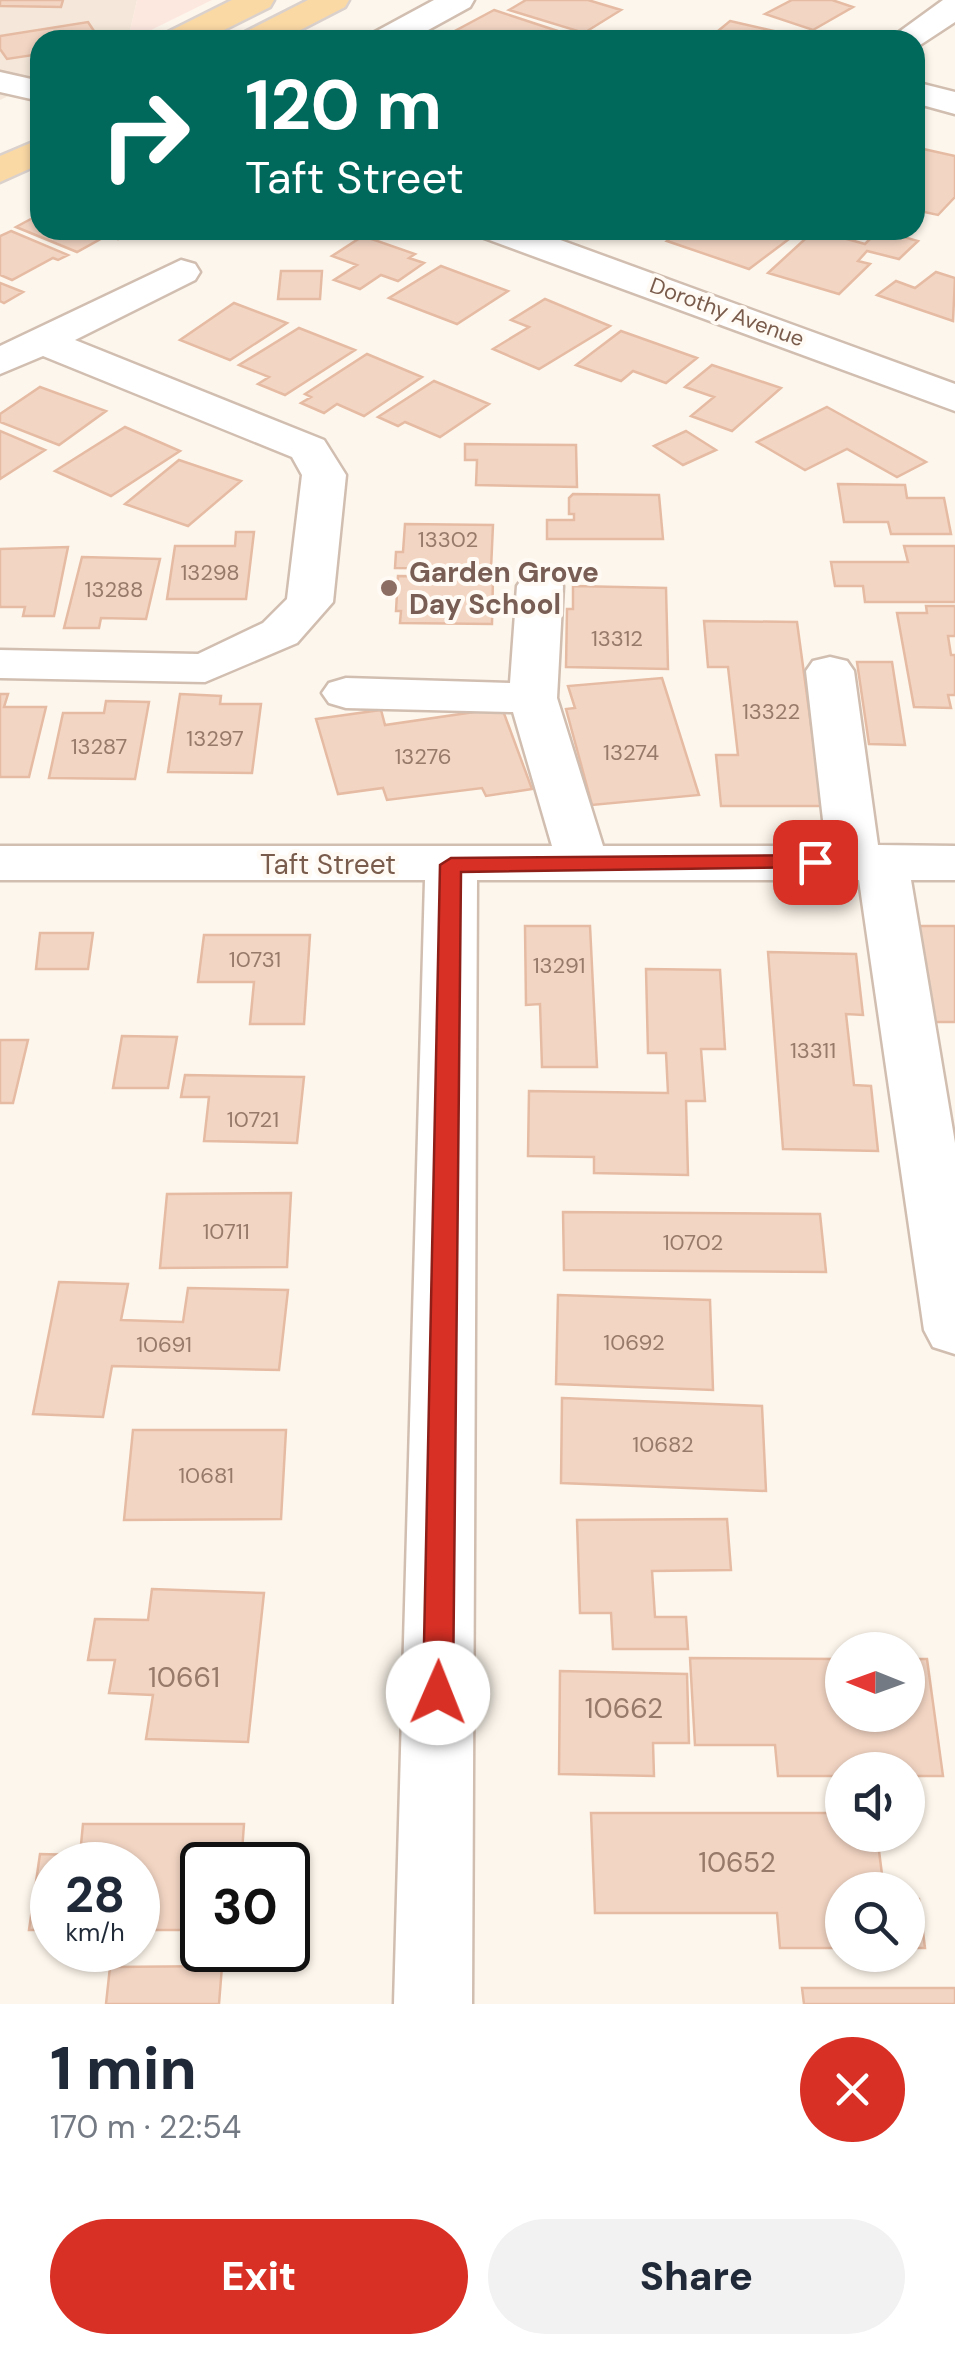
<!DOCTYPE html>
<html lang="en">
<head>
<meta charset="utf-8">
<style>
	:root { --surface:#fff; --page:#f2f2f3; --text:#1f2937; --muted:#747a83; --accent:#d93025 }
	body { margin:0; font-family:"DM Sans",sans-serif; background:var(--page); color:var(--text); height:100vh; display:flex; flex-direction:column; font-size:38px; white-space:nowrap }
	* { box-sizing:border-box; margin:0 }
	p { font-size:32px; color:var(--muted) }
	.icon { flex:none; width:55px; height:55px; fill:none; stroke:currentColor; stroke-width:2; stroke-linecap:round; stroke-linejoin:round }
	.map { position:relative; height:2004px; overflow:hidden }
	.drawer { display:flex; flex-direction:column; background:var(--surface); flex:1 }
	.drawer>* { flex:none }
	.banner { position:absolute; left:30px; top:30px; width:895px; height:210px; border-radius:30px; box-shadow:0 2px 8px #0004; background:#00695c; color:#fff; overflow:hidden }
	.needle { width:65px; rotate:271deg }
	.fabs { position:absolute; left:825px; top:1632px; display:grid; gap:20px }
	.fabs a { display:grid; place-items:center; width:100px; height:100px; border-radius:50%; background:var(--surface); box-shadow:0 2px 8px #0004; font-size:50px }
	.speed { position:absolute; left:30px; top:1842px; display:flex; gap:20px; font-size:50px; font-weight:700; text-align:center }
	.speed>* { display:grid; place-content:center; width:130px; height:130px; border-radius:50%; background:var(--surface); box-shadow:0 2px 8px #0004; line-height:1 }
	.speed small { font-size:25px; font-weight:400 }
	.speed .limit { border:5px solid #111; border-radius:15px; background:#fff; color:#111 }
	.pin { position:absolute; display:grid; place-items:center; width:85px; height:85px; color:#fff; margin:-42px; border-radius:20px; box-shadow:0 5px 15px #0006 }
	.me { position:absolute; width:110px; margin:-55px; rotate:1deg; stroke-linejoin:round; filter:drop-shadow(0 0 8px #0008) }
	.turn { display:flex; align-items:center; gap:35px; height:210px; padding:0 50px; font-size:45px }
	.turn .icon { width:130px; height:130px; stroke-width:2.5 }
	.turn b { display:block; font-size:70px; line-height:85px }
	.round { display:grid; place-items:center; flex:none; width:105px; height:105px; border-radius:52px; background:var(--page) }
	.head { display:flex; align-items:center; justify-content:space-between; height:170px; padding:0 50px }
	h1 { font-size:60px; font-weight:800; line-height:75px }
	.action { display:flex; gap:20px; margin-top:auto; padding:20px 50px }
	.action a { flex:1; height:115px; border-radius:60px; background:var(--accent); color:#fff; font-size:40px; font-weight:800; line-height:115px; text-align:center }
	.action a+a { background:var(--page); color:var(--text) }
	.map>svg:first-child { display:block }
</style>
</head>
<body>
<div class="map">
<svg width="955" height="2004" viewBox="0 0 955 2004">
	<rect width="100%" height="100%" fill="#fdf6ec"/>
	<path fill="#f5e8da" d="M0,0H137L129,35L120,40H40V80L0,100Z"/>
	<path fill="#fde8e0" d="M137,0H212L145,33L129,35Z"/>
	<path fill="#f3d5c3" stroke="#e6bba3" stroke-width="2.5" d="M0,0H63L61,7L0,6Z
		M526,0H588L621,10L584,33L509,10Z
		M792,0H832L853,7L813,30L765,14Z
		M494,10L576,37L478,40L453,32Z
		M730,21L791,35L785,40H707Z
		M88,22L100,40H40V54L7,59L0,49V36Z
		M919,148L955,156V197L938,215L915,210V152Z
		M40,214V230L133,231L118,239L108,235L77,252L16,227Z
		M683,230H801L749,269L667,241Z
		M815,230L865,244L879,230L918,241L899,259L867,251L858,261L870,264L839,294L768,273Z
		M11,231L68,255L58,260L53,258L12,280L0,275V236Z
		M363,236L415,254L409,258L424,263L398,281L381,275L360,289L334,280L357,265L332,256Z
		M441,266L508,291L457,324L389,298Z
		M281,271H322L320,299H278Z
		M936,272L955,278L953,321L877,295L896,281L915,288Z
		M0,283L23,292L4,303L0,301Z
		M545,299L610,326L539,369L493,349L529,327L511,320Z
		M234,303L287,323L230,360L180,340Z
		M299,328L355,350L285,395L258,384L269,377L239,365Z
		M621,331L697,358L666,383L633,371L621,381L576,365Z
		M367,354L422,377L364,416L337,404L324,413L301,403L311,397L305,394Z
		M712,365L781,388L732,431L691,416L714,397L685,387Z
		M434,381L489,404L440,437L405,422L398,426L378,417Z
		M40,387L106,411L59,445L0,422V414Z
		M827,407L926,462L897,477L847,449L805,470L757,442Z
		M125,427L180,451L111,496L55,471Z
		M0,431L45,450L0,479Z
		M686,431L716,450L683,465L654,446Z
		M465,444L576,445L577,487L476,485L477,460H465Z
		M179,460L241,481L188,526L125,504Z
		M838,484L905,485L907,498H944L951,534H891L888,522H844Z
		M573,494L659,495L663,539H547V520H574V514H569V498Z
		M405,524L493,525L491,569L395,568L396,552H403Z
		M236,532H254L246,599H167L175,546H235Z
		M904,546H955V602H865L863,586H835L831,562H908Z
		M68,547L54,616H23L25,607H0V549Z
		M82,557L160,559L146,619L101,618L99,628H64Z
		M398,576L493,577L492,624L400,623L401,611H396Z
		M573,586L666,588L668,669L566,667L567,609H573Z
		M926,606H955V636H948L951,655H955V695H948L951,708L914,707L897,613H927Z
		M704,621L797,622L822,806H721L716,755H738L728,667H708Z
		M857,662H892L905,745L869,744Z
		M662,678L699,795L592,805L566,709L575,708L568,686Z
		M0,694H8L4,707H46L29,777H0Z
		M180,694L221,696L220,704H261L252,773L168,772Z
		M106,701L149,702L135,779L49,778L63,713H104Z
		M502,708L532,789L486,796L482,788L387,800L383,788L338,794L316,719L381,710L385,725Z
		M525,926H590L597,1067H542L540,1004L526,1005Z
		M912,926H955V1022H929Z
		M40,933H93L88,969H36Z
		M204,935H310L304,1024H250L254,982H198Z
		M768,952L856,954L863,1015L846,1014L854,1085L871,1086L878,1151L783,1149Z
		M646,969L720,970L725,1049H701L705,1101H686L688,1175L594,1173V1157L528,1156L529,1091L668,1093L666,1053H648Z
		M122,1036L177,1037L168,1088H113Z
		M0,1040H28L13,1103H0Z
		M185,1075L304,1077L297,1143L204,1141L209,1097H181Z
		M291,1193L287,1267L160,1268L167,1194Z
		M563,1212L820,1214L826,1272L564,1270Z
		M59,1282L128,1284L121,1320L183,1322L188,1288L288,1290L279,1370L112,1366L103,1417L33,1414Z
		M558,1295L710,1300L713,1390L556,1384Z
		M562,1398L762,1406L766,1491L561,1483Z
		M133,1430H286L281,1519L124,1520Z
		M727,1519L731,1570L652,1571L655,1617H686L688,1649H613L611,1613H580L577,1520Z
		M152,1589L264,1593L248,1742L146,1739L153,1695L109,1693L115,1660H88L95,1619L148,1620Z
		M690,1658L842,1659V1715H908V1659H927L943,1776H908V1770H842V1776H778L775,1745H695Z
		M560,1671L687,1674L689,1743H653L654,1776L559,1774Z
		M591,1813H842V1835H877L884,1890H842V1948H780L777,1913H595Z
		M83,1824H244L241,1865H202V1930H138V1865H52V1930H29L40,1854L80,1855Z
		M908,1899H919L925,1948H908Z
		M222,1966L219,2004H106L110,1967Z
		M802,1988H955V2004H804Z"/>
	<g fill="none" stroke-linecap="round" stroke-linejoin="round">
		<g stroke="#d1beb0" stroke-width="5">
			<path id="minor" d="M434,0H474L470,7L410,40H368L373,33Z
				M943,0H955V22L917,47L915,40H888Z
				M0,72L40,81V101L0,92Z
				M915,82L955,92V114L915,103Z
				M478,230H533L955,384V411L484,238Z
				M181,260L195,264L200,272L195,280L75,340L324,440L346,475L333,602L297,643L205,682L0,678V650L198,654L263,623L287,599L302,475L292,457L43,356L0,374V346Z
				M540,572L556,576L563,586L557,698L603,846H826L806,671L813,661L830,657L847,661L854,671L878,845L955,846V880H911L955,1143V1354L933,1347L924,1330L859,880H477L472,2004H394L425,880H0V846H552L513,712L346,708L329,703L322,693L329,683L346,678L510,683L517,586L524,576Z"/>
		</g>
		<g stroke="#dad1cd" stroke-width="5">
			<path id="major" d="M232,0H274L270,7L204,40H161L166,33Z
				M308,0H349L345,7L281,40H238L243,33Z
				M40,139V164L0,182V156Z"/>
		</g>
		<use href="#minor" fill="#fff" fill-rule="evenodd"/>
		<use href="#major" fill="#fbd9a5" fill-rule="evenodd"/>
	</g>
	<path fill="#d93025" stroke="#8d1f18" stroke-width="2.5" d="M815,855L826,862L823,867L461,872L453,1693L448,1702L438,1706L428,1702L423,1693L440,865L451,858Z"/>
	<circle fill="#8d6e63" stroke="#fffaf3" stroke-width="4" cx="389" cy="588" r="10"/>
	<g text-anchor="middle" dominant-baseline="central" stroke-width="8" stroke-linejoin="round" paint-order="stroke">
		<g font-size="22" fill="#7a5c4d" stroke="#fffaf3">
			<text transform="translate(727 312) rotate(20)">Dorothy Avenue</text>
		</g>
		<g font-size="22" fill="#987a6a">
			<text x="448" y="539">13302</text>
			<text x="210" y="572">13298</text>
			<text x="114" y="589">13288</text>
			<text x="617" y="638">13312</text>
			<text x="771" y="711">13322</text>
			<text x="215" y="738">13297</text>
			<text x="99" y="746">13287</text>
			<text x="631" y="752">13274</text>
			<text x="423" y="756">13276</text>
			<text x="255" y="959">10731</text>
			<text x="559" y="965">13291</text>
			<text x="813" y="1050">13311</text>
			<text x="253" y="1119">10721</text>
			<text x="226" y="1231">10711</text>
			<text x="693" y="1242">10702</text>
			<text x="634" y="1342">10692</text>
			<text x="164" y="1344">10691</text>
			<text x="663" y="1444">10682</text>
			<text x="206" y="1475">10681</text>
		</g>
		<g font-size="28" font-weight="bold" fill="#785e54" stroke="#fffaf3" text-anchor="start">
			<text x="409" y="572">Garden Grove<tspan x="409" dy="32">Day School</tspan></text>
		</g>
		<g font-size="28" fill="#7a5c4d" stroke="#fffaf3">
			<text x="328" y="864">Taft Street</text>
		</g>
		<g font-size="28" fill="#987a6a">
			<text x="184" y="1677">10661</text>
			<text x="624" y="1708">10662</text>
			<text x="737" y="1862">10652</text>
		</g>
	</g>
</svg>
<div class="fabs">
<a><svg class="needle" viewBox="-14 -14 28 28"><path d="M0-13l5 13h-10z" fill="#e53935"/><path d="M0 13l5-13h-10z" fill="#747a83"/></svg></a>
<a><svg class="icon" aria-label="sound" viewBox="0 0 24 24"><path d="M4 9h4l5-4v14l-5-4H4zM17 9q2 3 0 6"/></svg></a>
<a><svg class="icon" aria-label="search" viewBox="0 0 24 24"><circle cx="10" cy="10" r="6"/><path d="M15 15l6 6"/></svg></a>
</div>
<div class="speed"><div>28<small>km/h</small></div><div class="limit">30</div></div>
<div class="pin" style="left:815px;top:862px;background:#d93025"><svg class="icon" aria-label="arrive" viewBox="0 0 24 24"><path d="M6 21V4h12l-3 4 3 4H6"/></svg></div>
<svg class="me" style="left:438px;top:1693px" viewBox="-20 -20 40 40"><circle r="19" fill="#fff"/><path d="M0-13L10 11 0 6-10 11z" fill="#d93025"/></svg>
<div class="banner">
<div class="turn"><svg class="icon" aria-label="right" viewBox="0 0 24 24"><path d="M7 20v-9h11M14 6l5 5-5 5"/></svg><div><b>120 m</b>Taft Street</div></div>
</div>
</div>
<section class="drawer">
<div class="head"><div><h1>1 min</h1><p>170 m · 22:54</p></div><a class="round" style="background:#d93025;color:#fff"><svg class="icon" aria-label="close" viewBox="0 0 24 24"><path d="M6 6l12 12M18 6L6 18"/></svg></a></div>
<div class="action"><a>Exit</a><a>Share</a></div>
</section>
</body>
</html>
